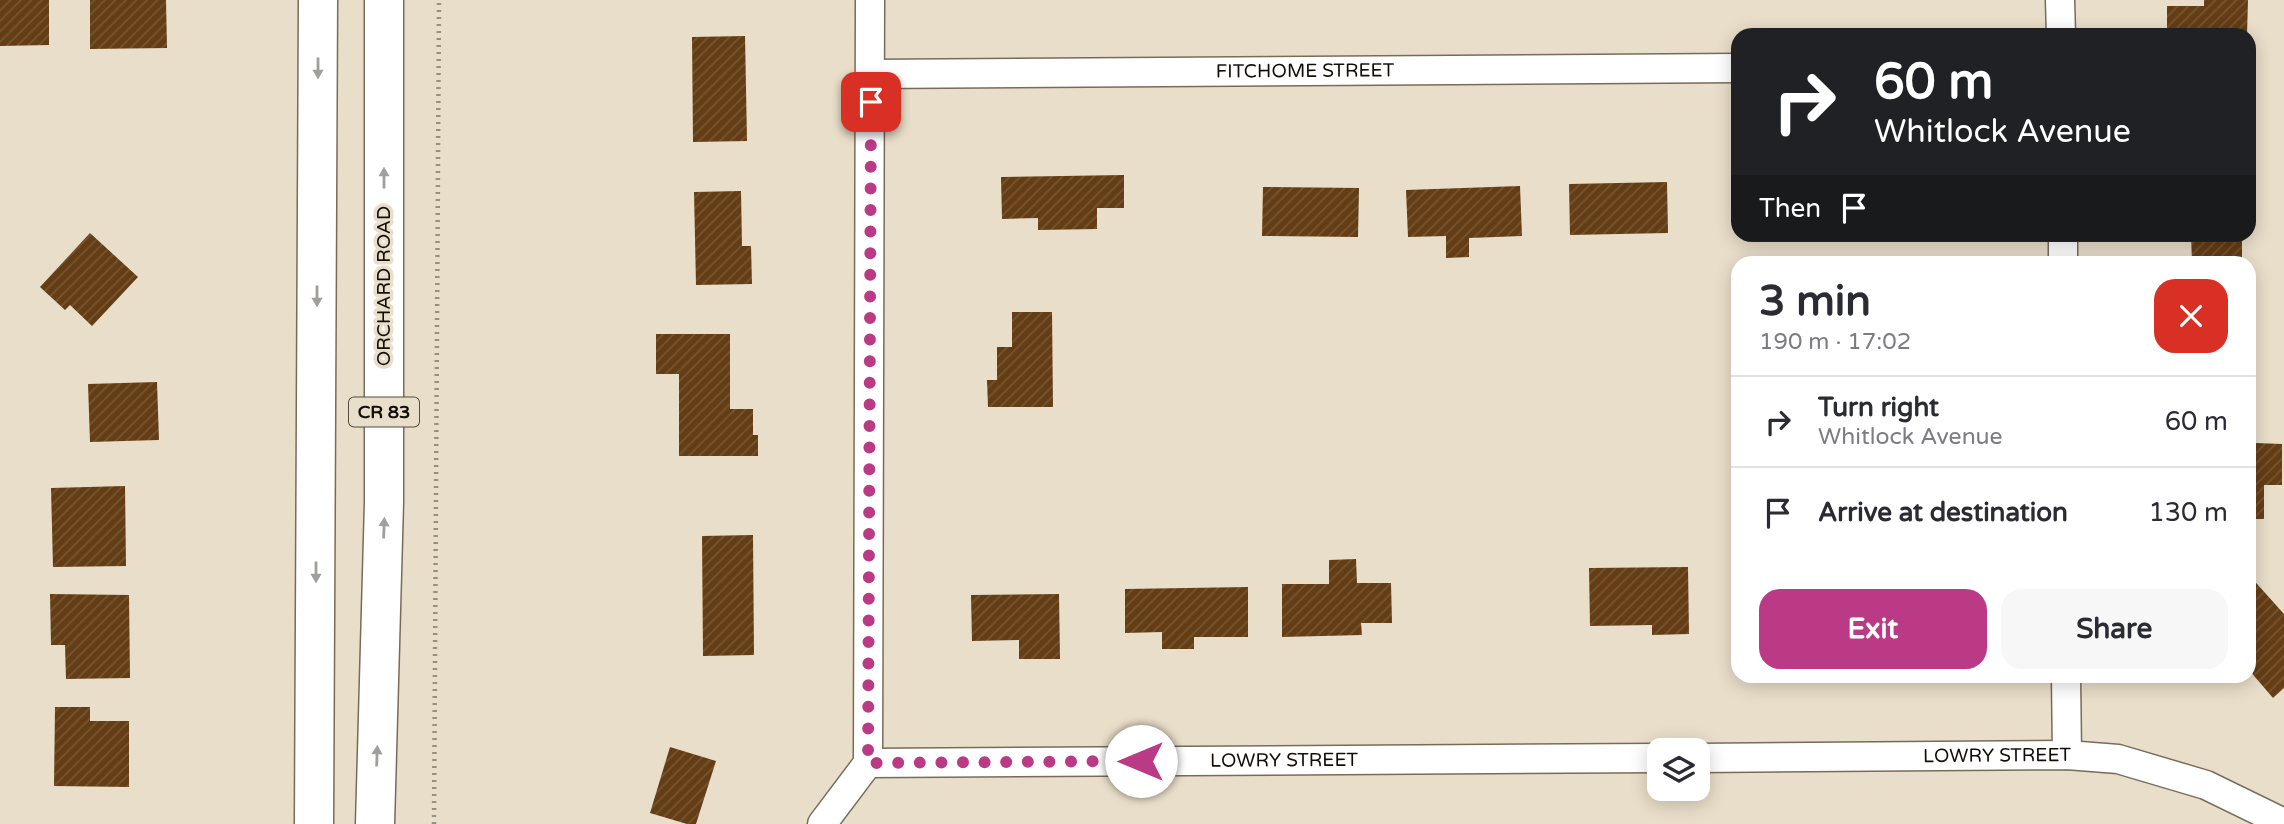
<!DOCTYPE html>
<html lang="en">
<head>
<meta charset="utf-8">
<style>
	:root { --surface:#fff; --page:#f7f7f7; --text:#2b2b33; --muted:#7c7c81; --line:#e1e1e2; --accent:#ba3a85 }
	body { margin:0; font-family:"Varela Round",sans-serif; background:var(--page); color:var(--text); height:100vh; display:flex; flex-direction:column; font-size:26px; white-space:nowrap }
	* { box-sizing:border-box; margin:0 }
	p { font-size:23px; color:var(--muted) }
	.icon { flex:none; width:38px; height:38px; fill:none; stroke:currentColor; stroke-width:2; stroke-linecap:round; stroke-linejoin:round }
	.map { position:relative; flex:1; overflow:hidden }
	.side { position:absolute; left:1731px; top:256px; width:525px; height:427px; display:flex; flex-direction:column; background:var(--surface); border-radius:21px; box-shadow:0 4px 18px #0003 }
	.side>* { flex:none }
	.guide { position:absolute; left:1731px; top:28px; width:525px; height:214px; border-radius:21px; box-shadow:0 4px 18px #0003; background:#202124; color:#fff; overflow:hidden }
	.controls { position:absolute; left:1647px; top:738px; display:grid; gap:14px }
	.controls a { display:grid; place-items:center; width:63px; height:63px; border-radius:14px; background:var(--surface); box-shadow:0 4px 18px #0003; font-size:35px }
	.pin { position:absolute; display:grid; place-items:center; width:60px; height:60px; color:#fff; margin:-30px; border-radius:14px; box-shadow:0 4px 10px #0006 }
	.me { position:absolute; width:77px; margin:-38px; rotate:270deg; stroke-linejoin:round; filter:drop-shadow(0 0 5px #0008) }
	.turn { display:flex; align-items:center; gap:24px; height:147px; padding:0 28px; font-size:32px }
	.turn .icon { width:91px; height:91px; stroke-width:2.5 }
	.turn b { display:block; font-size:49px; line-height:60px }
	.then { display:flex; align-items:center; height:66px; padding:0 28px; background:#0003; gap:14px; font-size:26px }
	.round { display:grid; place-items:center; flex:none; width:74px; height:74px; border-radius:21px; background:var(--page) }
	.headline { display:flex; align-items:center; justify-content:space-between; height:119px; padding:0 28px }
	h1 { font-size:42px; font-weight:700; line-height:52px }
	.cta { display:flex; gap:14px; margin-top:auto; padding:14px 28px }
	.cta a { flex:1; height:80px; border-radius:21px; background:var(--accent); color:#fff; font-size:28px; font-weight:700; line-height:80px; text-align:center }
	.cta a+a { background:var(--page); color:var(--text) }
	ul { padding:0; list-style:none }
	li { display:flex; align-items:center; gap:21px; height:91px; padding:0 28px; border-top:2px solid var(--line) }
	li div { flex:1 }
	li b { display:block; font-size:26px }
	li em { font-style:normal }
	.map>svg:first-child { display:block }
</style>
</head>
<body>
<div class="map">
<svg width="2284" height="824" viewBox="0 0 2284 824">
	<defs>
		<pattern id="building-hatch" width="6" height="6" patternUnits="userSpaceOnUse" patternTransform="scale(1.75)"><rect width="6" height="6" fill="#643d14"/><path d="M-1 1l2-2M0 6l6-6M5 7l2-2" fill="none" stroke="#755534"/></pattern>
	</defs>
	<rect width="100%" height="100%" fill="#e9dec9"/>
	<path fill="url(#building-hatch)" d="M0,0H49V45L0,46Z
		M90,0H166L167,48L90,49Z
		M2204,0H2248L2247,35H2167V6H2204Z
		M745,36L747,141L693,142L692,37Z
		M1124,175V208H1097V229L1038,230V218L1002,219L1001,177Z
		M1667,182L1668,233L1570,235L1569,184Z
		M1520,186L1522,236L1469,238V257L1446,258V236L1408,237L1406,190Z
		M1263,187L1359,188L1358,237L1262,236Z
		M741,191L742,246H751L752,284L696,285L694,192Z
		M90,233L138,277L92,326L70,305L65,310L40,287Z
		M2231,234H2242V262H2192L2191,235Z
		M1012,312H1052L1053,407H988L987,380H997V347H1012Z
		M656,334H730V409H753V435H758V456H679V374H656Z
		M157,382L159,440L90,442L88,384Z
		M2249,388H2256V443L2282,444V485H2264V519H2249Z
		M125,486L126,566L53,567L51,488Z
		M753,535L754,655L703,656L702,536Z
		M1356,559L1357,583H1391L1392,623H1361L1362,635L1282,637V584H1329V560Z
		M1688,567L1689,634L1652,635V625L1590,626L1589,568Z
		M2249,575L2284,614V688L2273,698L2249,670Z
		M1248,587V637H1194V649H1162V632L1125,633V589Z
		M50,594L129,595L130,678L66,679L65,645H51Z
		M1059,594L1060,659H1019V640L972,641L971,595Z
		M55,707H90V721H129V787L54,786Z
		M670,747L716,761L696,824H687L650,813Z"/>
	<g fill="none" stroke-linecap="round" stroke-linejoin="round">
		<g stroke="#776c5a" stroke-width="31">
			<g id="minor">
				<path d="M2060,0L2061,35"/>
				<path id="s1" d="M871,74L1738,68"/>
				<path d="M2063,234V262"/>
				<path d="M2066,676L2067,755"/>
				<path id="s2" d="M1698,758L2067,755L2118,759L2206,785L2284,823"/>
				<path id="s3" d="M868,763L1659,758"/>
				<path d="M822,824L868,763L870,0"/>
			</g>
		</g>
		<g stroke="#776c5a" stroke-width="41">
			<path id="primary" d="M314,824L318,0
				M375,824L384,502V0"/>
		</g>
		<path stroke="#978f7f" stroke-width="4.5" stroke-dasharray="2 5" stroke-linecap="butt" d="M434,824L439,0"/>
		<use href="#minor" stroke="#fff" stroke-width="28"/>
		<use href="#primary" stroke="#fff" stroke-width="38"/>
	</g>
	<defs><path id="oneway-solid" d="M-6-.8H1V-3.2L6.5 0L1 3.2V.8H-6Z" transform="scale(1.75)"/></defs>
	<g fill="#a09f9c">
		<use href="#oneway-solid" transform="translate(318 68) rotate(90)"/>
		<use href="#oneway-solid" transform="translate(384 178) rotate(-90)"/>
		<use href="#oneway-solid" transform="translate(317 296) rotate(90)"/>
		<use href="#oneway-solid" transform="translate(384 528) rotate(-88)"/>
		<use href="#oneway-solid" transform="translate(316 572) rotate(90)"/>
		<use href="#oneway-solid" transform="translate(377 756) rotate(-88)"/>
	</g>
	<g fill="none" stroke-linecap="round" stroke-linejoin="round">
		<path stroke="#ba3a85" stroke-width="12" stroke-dasharray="0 21.6" d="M871,102L868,763L1141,761"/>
	</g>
	<g text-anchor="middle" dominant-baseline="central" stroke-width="7" stroke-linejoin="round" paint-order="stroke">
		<rect fill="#e9dec9" stroke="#524c41" stroke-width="2" x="349" y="397.5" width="70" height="29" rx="5"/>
		<g font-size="18" font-weight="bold" fill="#120e07">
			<text x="384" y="412">CR 83</text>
		</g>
		<g font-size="19" fill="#120e07" stroke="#e9dec9">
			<text stroke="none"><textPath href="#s1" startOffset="434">FITCHOME STREET</textPath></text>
			<text transform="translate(384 286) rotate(-90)">ORCHARD ROAD</text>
			<text stroke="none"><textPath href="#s2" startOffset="299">LOWRY STREET</textPath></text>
			<text stroke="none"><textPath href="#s3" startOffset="416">LOWRY STREET</textPath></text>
		</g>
	</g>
</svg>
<div class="controls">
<a><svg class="icon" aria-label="layers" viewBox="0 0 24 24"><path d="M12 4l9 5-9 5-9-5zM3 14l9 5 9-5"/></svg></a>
</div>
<div class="pin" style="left:871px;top:102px;background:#d93025"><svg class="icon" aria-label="arrive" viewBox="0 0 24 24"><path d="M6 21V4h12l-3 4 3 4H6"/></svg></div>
<svg class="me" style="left:1141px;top:761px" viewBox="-20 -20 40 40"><circle r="19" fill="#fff"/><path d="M0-13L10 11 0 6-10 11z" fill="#ba3a85"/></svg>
<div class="guide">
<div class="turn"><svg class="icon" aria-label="right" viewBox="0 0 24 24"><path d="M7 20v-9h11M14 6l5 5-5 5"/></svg><div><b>60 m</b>Whitlock Avenue</div></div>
<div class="then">Then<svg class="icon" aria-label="arrive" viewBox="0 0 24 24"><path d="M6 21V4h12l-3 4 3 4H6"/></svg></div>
</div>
<section class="side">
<div class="headline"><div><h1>3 min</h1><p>190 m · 17:02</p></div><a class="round" style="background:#d93025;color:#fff"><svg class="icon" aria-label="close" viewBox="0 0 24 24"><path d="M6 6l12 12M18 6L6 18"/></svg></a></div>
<ul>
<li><svg class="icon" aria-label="right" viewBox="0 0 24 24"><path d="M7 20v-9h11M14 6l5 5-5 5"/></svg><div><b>Turn right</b><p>Whitlock Avenue</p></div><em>60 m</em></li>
<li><svg class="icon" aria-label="arrive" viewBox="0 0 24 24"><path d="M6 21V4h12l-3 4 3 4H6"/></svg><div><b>Arrive at destination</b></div><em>130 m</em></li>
</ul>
<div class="cta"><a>Exit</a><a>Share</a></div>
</section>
</div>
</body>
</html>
